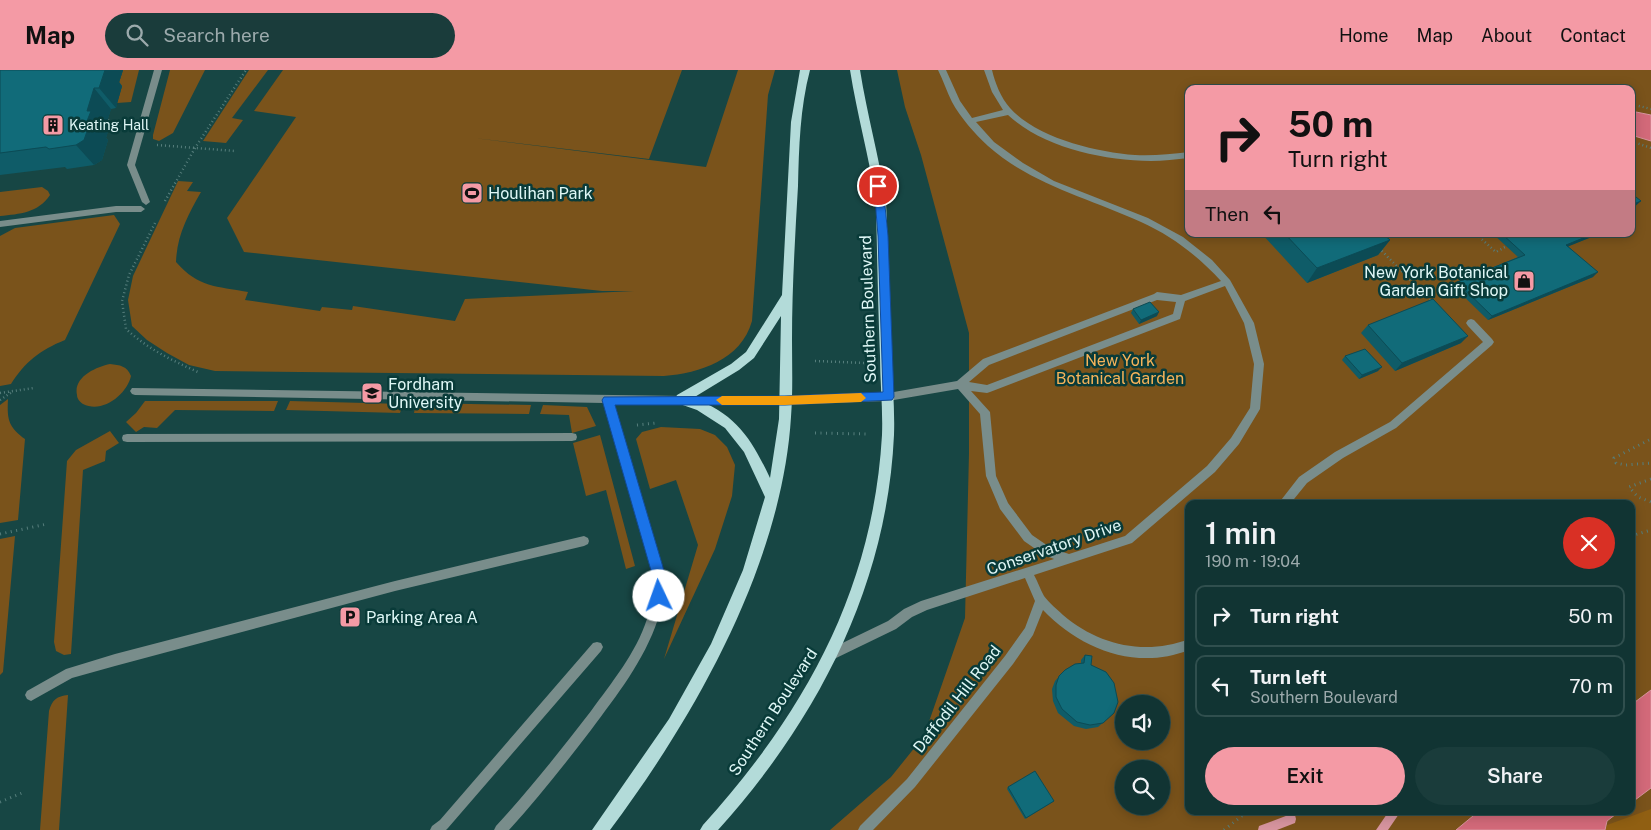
<!DOCTYPE html>
<html lang="en">
<head>
<meta charset="utf-8">
<style>
	:root { --surface:#113433; --page:#1a3c3b; --text:#f1f3f6; --muted:#9caaac; --line:#304f4e; --accent:#f49aa5 }
	body { margin:0; font-family:"Public Sans",sans-serif; background:var(--page); color:var(--text); height:100vh; display:flex; flex-direction:column; font-size:19px; white-space:nowrap }
	* { box-sizing:border-box; margin:0 }
	p { font-size:16px; color:var(--muted) }
	.icon { flex:none; width:28px; height:28px; fill:none; stroke:currentColor; stroke-width:2; stroke-linecap:round; stroke-linejoin:round }
	.map { position:relative; flex:1; overflow:hidden }
	.side { position:absolute; left:1185px; top:430px; width:450px; height:315px; display:flex; flex-direction:column; background:var(--surface); border-radius:10px; box-shadow:0 2px 12px #0003,0 0 0 1px var(--line) }
	.side>* { flex:none }
	.guide { position:absolute; left:1185px; top:15px; width:450px; height:152px; border-radius:10px; box-shadow:0 2px 12px #0003,0 0 0 1px var(--line); background:#f49aa5; color:#111; overflow:hidden }
	.controls { position:absolute; left:1115px; top:625px; display:grid; gap:10px }
	.controls a { display:grid; place-items:center; width:55px; height:55px; border-radius:50%; background:var(--surface); box-shadow:0 2px 12px #0003,0 0 0 1px var(--line); font-size:25px }
	.pin { position:absolute; display:grid; place-items:center; width:42px; height:42px; color:#fff; margin:-21px; border:2px solid #fff; border-radius:50%; box-shadow:0 1px 5px #0007 }
	.me { position:absolute; width:55px; margin:-28px; rotate:357deg; stroke-linejoin:round; filter:drop-shadow(0 0 4px #0008) }
	.turn { display:flex; align-items:center; gap:18px; height:105px; padding:0 20px; font-size:22px }
	.turn .icon { width:65px; height:65px; stroke-width:2.5 }
	.turn b { display:block; font-size:35px; line-height:42px }
	.then { display:flex; align-items:center; height:48px; padding:0 20px; background:#0003; gap:10px; font-size:19px }
	.round { display:grid; place-items:center; flex:none; width:52px; height:52px; border-radius:26px; background:var(--page) }
	.overview { display:flex; align-items:center; justify-content:space-between; height:85px; padding:0 20px }
	h1 { font-size:30px; font-weight:600; line-height:38px }
	.button { display:flex; gap:10px; margin-top:auto; padding:10px 20px }
	.button a { flex:1; height:58px; border-radius:30px; background:var(--accent); color:#111; font-size:20px; font-weight:600; line-height:58px; text-align:center }
	.button a+a { background:var(--page); color:var(--text) }
	ul { padding:0; list-style:none }
	li { display:flex; align-items:center; gap:15px; height:62px; margin:0 10px 8px; padding:0 10px; border:2px solid var(--line); border-radius:10px }
	li div { flex:1 }
	li b { display:block; font-size:19px }
	li em { font-style:normal }
	header { display:flex; align-items:center; gap:30px; box-sizing:border-box; height:70px; padding:0 25px; background:var(--accent); color:#111 }
	header strong { font-size:24px }
	nav { display:flex; gap:28px; margin-inline-start:auto; font-size:18px }
	.search { width:350px; height:45px; background:var(--page); display:flex; align-items:center; gap:12px; box-sizing:border-box; padding:0 18px; border-radius:28px; color:var(--muted); font-size:19px }
	.map>svg:first-child { display:block }
</style>
</head>
<body>
<header>
<strong>Map</strong>
<div class="search"><svg class="icon" aria-label="search" viewBox="0 0 24 24"><circle cx="10" cy="10" r="6"/><path d="M15 15l6 6"/></svg>Search here</div>
<nav><a>Home</a><a>Map</a><a>About</a><a>Contact</a></nav>
</header>
<div class="map">
<svg width="1651" height="760" viewBox="0 0 1651 760">
	<rect width="100%" height="100%" fill="#174644"/>
	<path fill="#7a531b" fill-rule="evenodd" d="M123,0H139L131,32L117,33L122,16H118Z
		M170,0H205L173,63L159,71L153,69V65Z
		M249,0H268L232,48L243,50L226,73L203,71Z
		M283,0H682L649,89L474,68L706,97L738,0H775L768,25L752,251C741,290 700,303 664,306L215,301L189,295L167,283L147,270L132,256L128,230L133,206L178,111L193,112L187,121L201,122C188,145 177,165 176,192C199,218 216,216 248,222L245,230L320,241L322,237L352,240L353,236L455,251L465,229L634,221H602L244,182L227,148L296,47L254,41Z
		M897,0H1651V760H830L891,707L924,666L965,548L969,383V263L921,85L905,37ZM1189,19H1631V164H1189ZM1189,434H1631V741H1189ZM1124,634H1161V671H1124ZM1124,699H1161V736H1124Z
		M42,117L48,121L50,125C38,143 20,144 0,146V122Z
		M114,145L120,154L65,270C40,280 25,292 11,314L0,316V166L15,158Z
		M110,294C120,295 127,296 131,306C127,324 103,344 83,334C80,332 77,329 77,325C73,307 96,297 110,294Z
		M8,329C7,349 8,357 25,369L18,450L0,453V335Z
		M145,331H278L274,341L175,340L157,358L144,357L136,362L126,352L136,343Z
		M290,331L403,334L400,343L286,340Z
		M416,333L531,335L529,344L414,343Z
		M543,335L587,337L596,356L572,363L569,345L540,344Z
		M661,357L700,359L715,365L727,377L735,395L732,426L715,479L664,589L698,475L676,410L650,419L636,369L642,362Z
		M110,361L119,373L106,381L105,391L83,400L71,584L64,585L56,581L54,572L67,391L76,380Z
		M600,365L635,496L626,499L606,420L586,426L573,373Z
		M15,466L3,602L0,605V469Z
		M68,625L59,760H40L49,641C52,630 57,626 68,625Z"/>
	<path fill="#905f12" d="M1651,739V760H1605L1607,755Z"/>
	<path fill="#d26979" stroke="#d6949e" d="M1631,41L1651,45V71L1631,65Z
		M1651,620V718L1631,733V635Z
		M1479,741H1620L1607,751L1605,760H1456Z"/>
	<g fill="none" stroke-linecap="round" stroke-linejoin="round">
		<path fill="#d6949e" fill-rule="evenodd" d="M1389,741H1401L1388,760H1376Z
			M1291,744L1295,745L1296,749L1295,753L1277,760H1258L1259,756Z"/>
		<path stroke="#567e7c" stroke-width="2.5" stroke-dasharray="1 3" stroke-linecap="butt" d="M1631,34L1651,39
			M108,50L123,57
			M1631,71L1651,78
			M157,75L235,81
			M165,131L195,78L246,0
			M155,153L129,205L122,231L126,259C148,279 171,290 198,302
			M1476,164L1496,182L1507,176
			M1379,178L1432,232
			M815,291L865,293
			M0,323L34,318
			M0,330L12,322"/>
		<path stroke="#567e7c" stroke-width="3" stroke-dasharray="1 4.5" stroke-linecap="butt" d="M637,355L656,353
			M815,363L867,364
			M1649,370L1614,388L1616,393L1626,395L1651,393
			M1651,409L1629,417L1638,427L1651,432
			M0,464L47,454
			M1631,466L1651,460
			M0,732L22,723
			M1224,760L1248,741"/>
		<path fill="#798d8b" fill-rule="evenodd" d="M154,0H162L135,95L150,132L146,135L142,132L127,95Z
			M938,0H946L960,31L972,48L1003,40L992,22L984,0H992C995,13 1001,28 1010,38C1037,68 1096,82 1135,85C1153,86 1171,84 1189,82V88C1176,89 1163,91 1151,91C1102,90 1044,78 1008,45L976,52L994,72L1023,93L1054,111L1148,148L1183,167L1212,190L1230,210L1254,253L1264,294L1260,339L1239,374L1215,402L1132,473L1034,505C1038,512 1040,519 1044,526C1049,533 1057,539 1063,545C1098,575 1145,586 1189,569V580C1136,601 1080,579 1043,540L1033,565L1013,594L915,717L873,760H858L860,756L907,709L1005,586L1025,558L1035,531L1025,508L927,540L912,547L896,559L832,590L828,588L826,584L828,580L888,551L904,539L921,531L1054,489L1044,485L1024,471L1000,439L986,406L980,344L958,319L888,331L755,335L614,333L663,504C664,519 663,535 658,549C644,591 617,625 591,660C565,694 538,728 509,760H494L496,756C530,719 561,680 591,641C612,612 636,583 647,549C652,535 653,519 653,504L604,333L135,325L132,324L130,321L132,318L755,327L888,323L957,311L983,289L1154,224L1157,222L1181,225L1221,211C1198,186 1172,166 1141,152C1089,128 1032,115 988,76C975,64 960,47 952,32C947,22 943,10 938,0ZM1225,216L1244,253L1254,294L1250,338L1231,368L1207,396L1125,466L1069,484L1051,478L1032,465L1008,433L996,406L990,342L971,321L987,323L990,322L1180,249L1185,231ZM1157,230L1176,232L1173,244L987,315L969,312L989,295Z
			M116,136H141L145,139L141,142H116L0,157V151Z
			M1471,249L1474,250L1492,269L1494,272L1492,275L1396,358L1343,388L1307,413L1290,434H1278L1299,407L1335,382L1390,352L1483,272L1468,256L1466,253L1468,250Z
			M572,363L576,364L577,367L576,370L572,371L127,372L123,371L122,368L123,365L127,364Z
			M584,466L588,468L589,471L588,474L584,476L395,521L115,596L72,608L31,631L27,629L25,625L27,621L66,599L115,584L395,511Z
			M597,572L601,573L603,577L601,581L448,758L446,760H430L432,756L440,750L593,573Z"/>
		<path fill="#b3dbd9" fill-rule="evenodd" d="M800,0H810C800,38 799,77 798,116C795,168 792,219 792,270C792,296 793,321 791,347C782,493 696,645 610,760H592L669,649L711,574L743,500L765,427L744,382L725,358L697,340L677,333L675,329L677,325L731,294L746,282L782,225L791,52ZM781,246L779,349L770,408C751,368 736,344 693,328L739,300L754,288Z
			M850,0H860C867,44 879,87 886,131C888,183 890,234 892,286C892,312 895,339 894,365C887,516 818,649 718,760H700L703,755C805,642 873,520 882,365C883,339 880,312 880,286C878,234 877,183 876,131C869,87 857,44 850,0Z"/>
	</g>
	<path fill="#0f5c68" d="M0,0H123L119,12L122,16L117,33L116,38L111,39L105,58L108,61L106,68L108,70L102,90L94,95L67,99L65,97L0,105Z
		M1262,164H1383L1390,170L1378,185L1307,213Z
		M1493,164H1596L1594,166L1568,176L1593,207L1488,250L1453,216L1457,212L1518,187Z
		M1133,239L1157,246L1139,254L1131,243Z
		M1368,255L1461,273L1395,301L1361,263Z
		M1345,286L1378,301L1359,309L1342,290Z
		M1085,585L1091,595L1114,643L1098,657L1086,659L1074,656L1058,643L1053,631L1052,619L1055,611L1065,600L1081,593V590Z
		M1008,717L1054,731L1025,749L1007,719Z"/>
	<path fill="#0c4b55" d="M105,0H123L119,12L122,16L116,38L99,18Z
		M94,18L111,39L105,58L108,61L106,68L108,70L102,90L94,95L76,75Z
		M1641,131L1632,139L1631,140V135Z
		M1593,164H1596L1594,166L1562,179L1566,175Z
		M1390,170L1378,185L1307,213L1317,198Z
		M1598,202L1593,207L1488,250L1492,246Z
		M1159,242L1157,246L1139,254L1141,250Z
		M1468,266L1461,273L1395,301L1402,293Z
		M1382,297L1378,301L1359,309L1362,305Z"/>
	<path fill="#116b79" stroke="#0c4b55" d="M0,0H105L99,18H94L87,41H91L87,51L91,50L84,70L76,75L49,79L46,77L0,83Z
		M1631,123L1641,131L1631,135Z
		M1285,164H1383L1390,170L1317,198Z
		M1502,164H1593L1566,175L1598,202L1492,246L1457,212L1525,185Z
		M1433,229L1468,266L1402,293L1368,255Z
		M1150,232L1159,242L1141,250L1133,239Z
		M1365,279L1382,297L1362,305L1345,286Z
		M1085,585L1092,586L1091,595L1106,602L1114,613L1118,632L1114,643L1103,653L1090,655L1077,652L1062,639L1056,627V615L1059,606L1065,600L1075,594L1084,593Z
		M1035,701L1054,731L1026,748L1008,717Z"/>
	<path fill="#1a73e8" stroke="#114b97" d="M878,112L883,116L888,166L894,327L892,330L785,335H615L665,504V526L663,530L659,532L654,530L652,504L602,330L604,327L785,326L883,322L878,166L874,116Z"/>
	<path fill="#f59e0b" d="M861,323L866,328L861,332L785,335H722L716,330L722,326H785Z"/>
	<defs>
		<g id="building-square" transform="scale(1.125)"><rect x="-9" y="-9" width="18" height="18" rx="4" fill="#f49aa5" stroke="#093b39"/><path d="M-4-6H4V6H1V3H-1V6H-4ZM-2.5-4.3h1.7v1.8h-1.7ZM.8-4.3h1.7v1.8H.8ZM-2.5-1h1.7V.8h-1.7ZM.8-1h1.7V.8H.8Z" fill="#111"/></g>
		<g id="stadium-square" transform="scale(1.125)"><rect x="-9" y="-9" width="18" height="18" rx="4" fill="#f49aa5" stroke="#093b39"/><path d="M0-5a6.5 5 0 1 0 0 10a6.5 5 0 1 0 0-10ZM-3.5-1.8h7v3.6h-7Z" fill="#111"/></g>
		<g id="shop-square" transform="scale(1.125)"><rect x="-9" y="-9" width="18" height="18" rx="4" fill="#f49aa5" stroke="#093b39"/><path d="M-5-2.5h2.3a2.7 3.5 0 0 1 5.4 0H5L5.5 6h-11ZM-1.5-2.5h3a1.5 2.3 0 0 0-3 0Z" fill="#111"/></g>
		<g id="university-square" transform="scale(1.125)"><rect x="-9" y="-9" width="18" height="18" rx="4" fill="#f49aa5" stroke="#093b39"/><path d="M0-5L7-2L0 1L-7-2ZM-4 1L0 2.5L4 1V4Q0 6-4 4Z" fill="#111"/></g>
		<g id="parking-square" transform="scale(1.125)"><rect x="-9" y="-9" width="18" height="18" rx="4" fill="#f49aa5" stroke="#093b39"/><path d="M-3.5-5.5H1a3.5 3.5 0 0 1 0 7H-1V5.5H-3.5ZM-1-3.4V-.6H.8a1.4 1.4 0 0 0 0-2.8Z" fill="#111"/></g>
	</defs>
	<g fill-rule="evenodd">
		<use href="#building-square" x="53" y="55"/>
		<use href="#stadium-square" x="472" y="123"/>
		<use href="#shop-square" x="1524" y="211"/>
		<use href="#university-square" x="372" y="323"/>
		<use href="#parking-square" x="350" y="547"/>
	</g>
	<g text-anchor="middle" dominant-baseline="central" stroke-width="5" stroke-linejoin="round" paint-order="stroke">
		<g font-size="14" fill="#dff7f6" stroke="#093b39" text-anchor="start">
			<text x="69" y="55">Keating Hall</text>
		</g>
		<g font-size="16" fill="#dff7f6" stroke="#093b39" text-anchor="start">
			<text x="488" y="123">Houlihan Park</text>
			<text x="1508" y="202" text-anchor="end">New York Botanical<tspan x="1508" dy="18">Garden Gift Shop</tspan></text>
			<text x="388" y="314">Fordham<tspan x="388" dy="18">University</tspan></text>
			<text x="366" y="547">Parking Area A</text>
		</g>
		<g font-size="16" fill="#dff7f6" stroke="#093b39">
			<text transform="translate(868 239) rotate(-92)">Southern Boulevard</text>
			<text transform="translate(1054 477) rotate(-19)">Conservatory Drive</text>
			<text transform="translate(957 629) rotate(-52)">Daffodil Hill Road</text>
			<text transform="translate(773 642) rotate(-57)">Southern Boulevard</text>
		</g>
		<g font-size="16" fill="#f6b35a" stroke="#093b39">
			<text x="1120" y="290">New York<tspan x="1120" dy="18">Botanical Garden</tspan></text>
		</g>
	</g>
</svg>
<div class="controls">
<a><svg class="icon" aria-label="sound" viewBox="0 0 24 24"><path d="M4 9h4l5-4v14l-5-4H4zM17 9q2 3 0 6"/></svg></a>
<a><svg class="icon" aria-label="search" viewBox="0 0 24 24"><circle cx="10" cy="10" r="6"/><path d="M15 15l6 6"/></svg></a>
</div>
<div class="pin" style="left:878px;top:116px;background:#d93025"><svg class="icon" aria-label="arrive" viewBox="0 0 24 24"><path d="M6 21V4h12l-3 4 3 4H6"/></svg></div>
<svg class="me" style="left:659px;top:526px" viewBox="-20 -20 40 40"><circle r="19" fill="#fff"/><path d="M0-13L10 11 0 6-10 11z" fill="#1a73e8"/></svg>
<div class="guide">
<div class="turn"><svg class="icon" aria-label="right" viewBox="0 0 24 24"><path d="M7 20v-9h11M14 6l5 5-5 5"/></svg><div><b>50 m</b>Turn right</div></div>
<div class="then">Then<svg class="icon" aria-label="left" viewBox="0 0 24 24"><path d="M17 20v-9H6M10 6l-5 5 5 5"/></svg></div>
</div>
<section class="side">
<div class="overview"><div><h1>1 min</h1><p>190 m · 19:04</p></div><a class="round" style="background:#d93025;color:#fff"><svg class="icon" aria-label="close" viewBox="0 0 24 24"><path d="M6 6l12 12M18 6L6 18"/></svg></a></div>
<ul>
<li><svg class="icon" aria-label="right" viewBox="0 0 24 24"><path d="M7 20v-9h11M14 6l5 5-5 5"/></svg><div><b>Turn right</b></div><em>50 m</em></li>
<li><svg class="icon" aria-label="left" viewBox="0 0 24 24"><path d="M17 20v-9H6M10 6l-5 5 5 5"/></svg><div><b>Turn left</b><p>Southern Boulevard</p></div><em>70 m</em></li>
</ul>
<div class="button"><a>Exit</a><a>Share</a></div>
</section>
</div>
</body>
</html>
